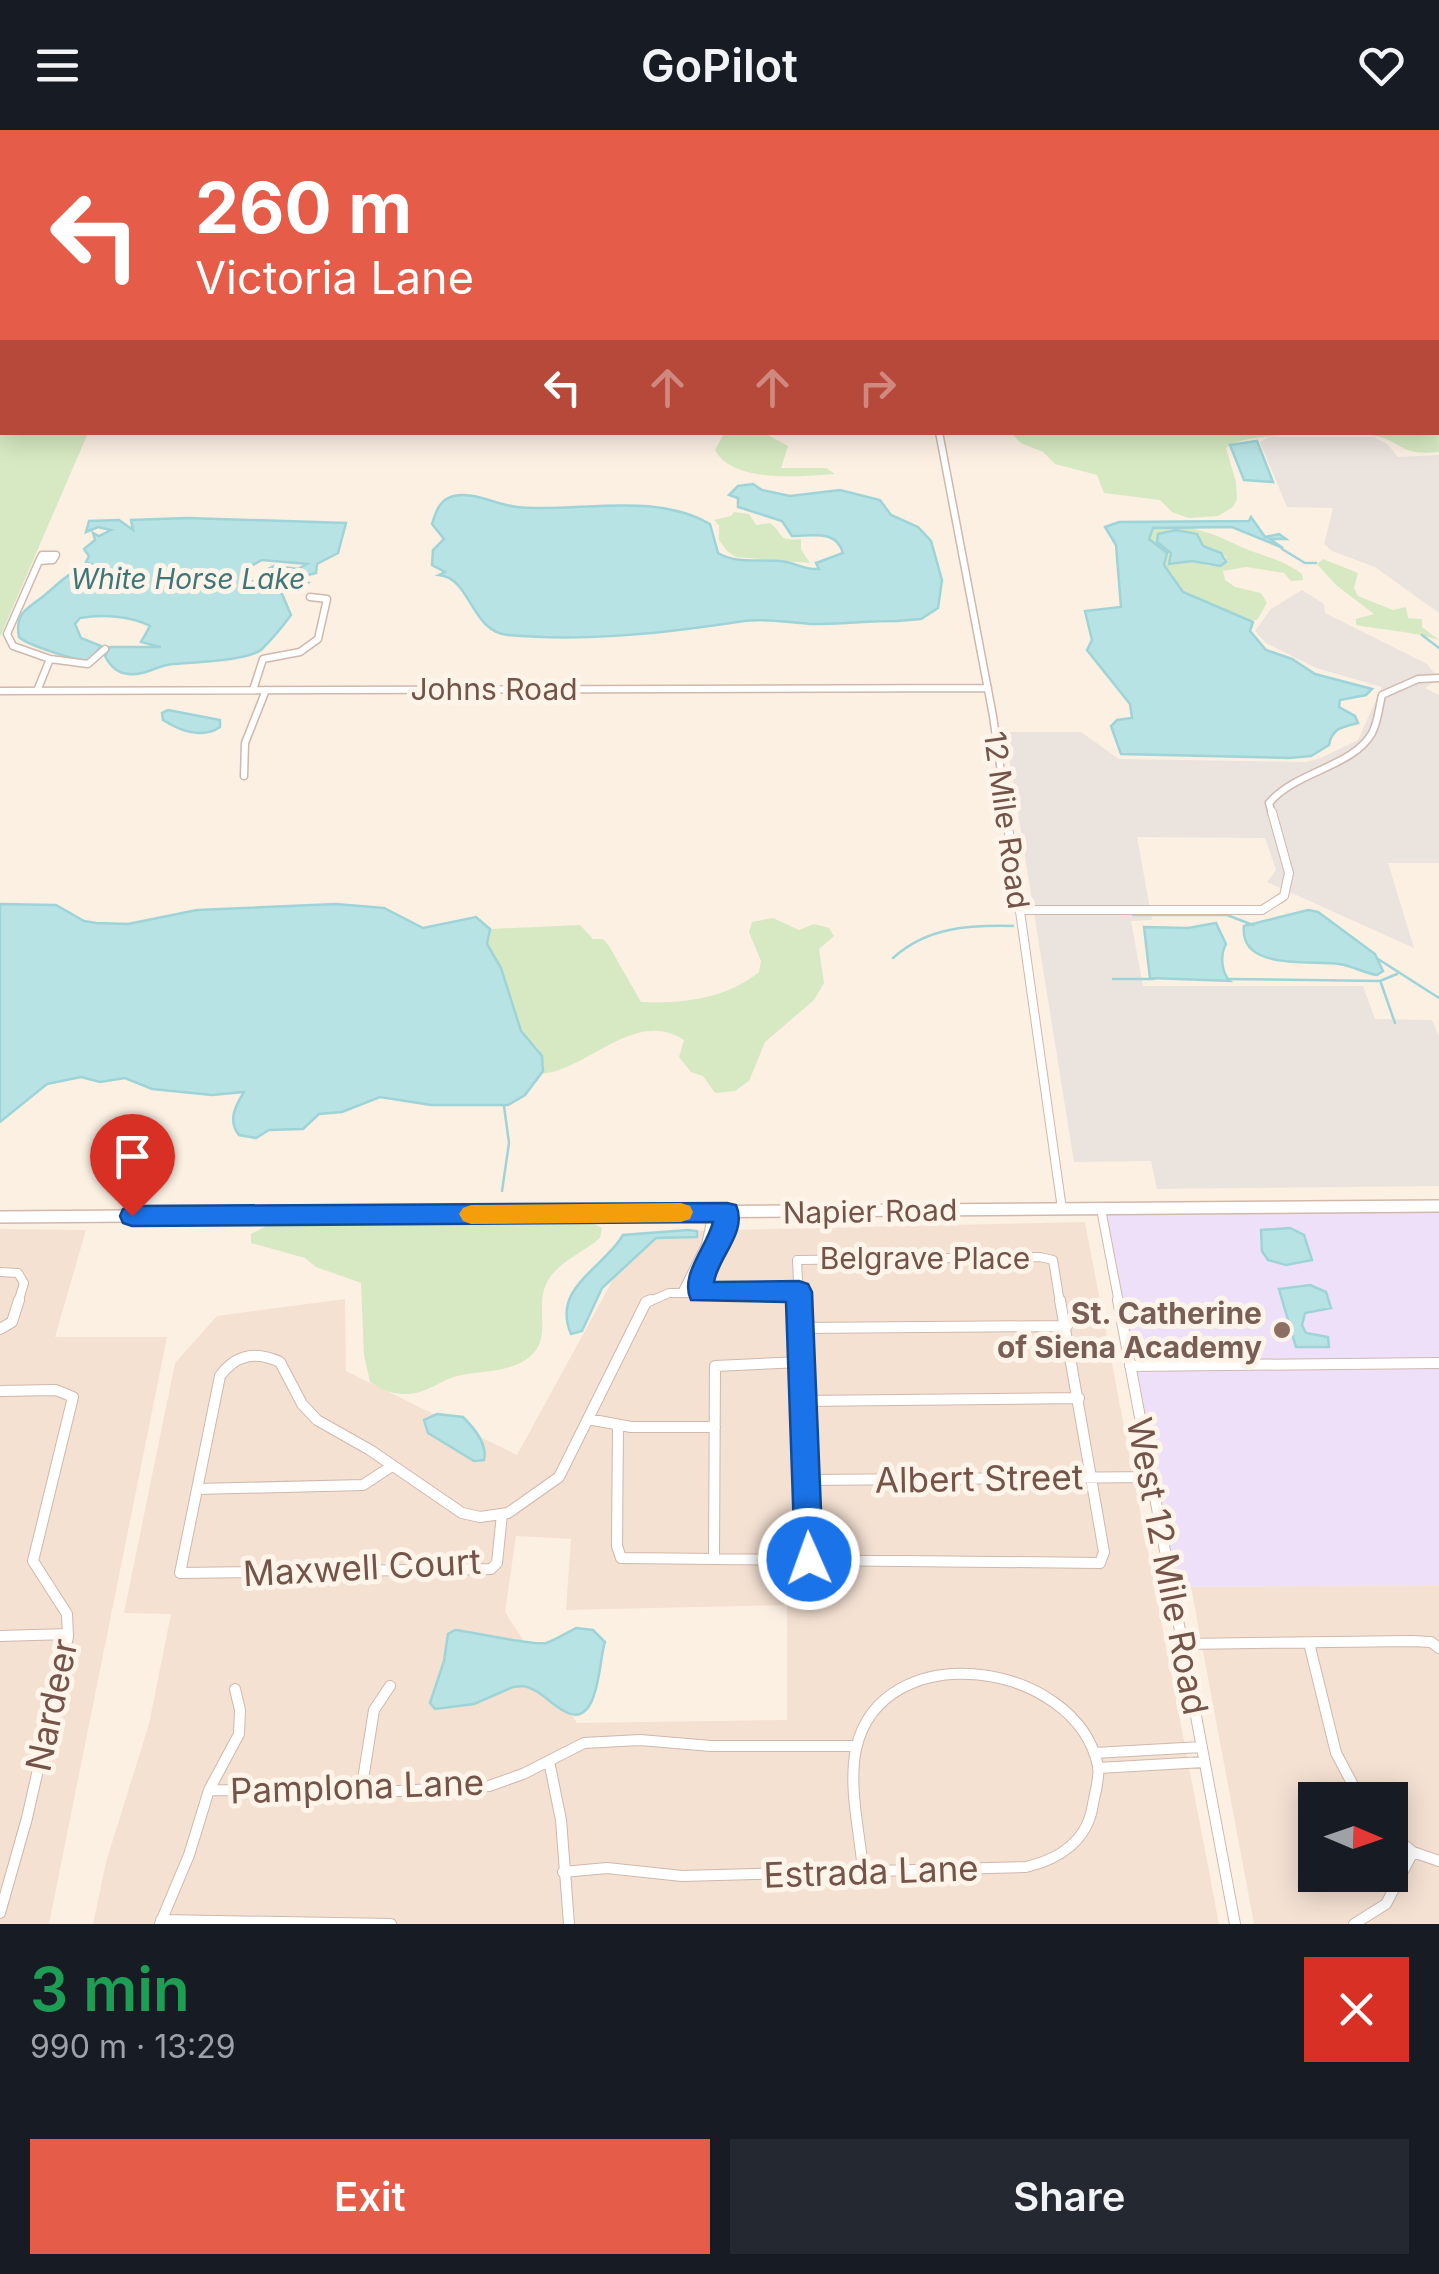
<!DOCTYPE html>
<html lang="en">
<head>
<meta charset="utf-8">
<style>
	:root { --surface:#171b24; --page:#242831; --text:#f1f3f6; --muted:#9ea1a6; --accent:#e55c49 }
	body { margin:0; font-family:Inter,sans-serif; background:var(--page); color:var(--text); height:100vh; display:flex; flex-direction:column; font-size:38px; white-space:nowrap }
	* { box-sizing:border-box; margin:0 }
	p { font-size:32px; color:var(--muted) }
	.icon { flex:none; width:55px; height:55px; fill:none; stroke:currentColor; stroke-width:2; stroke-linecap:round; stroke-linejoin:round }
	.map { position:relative; height:1794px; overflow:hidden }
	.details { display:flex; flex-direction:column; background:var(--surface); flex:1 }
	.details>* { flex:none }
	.banner { position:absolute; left:0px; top:0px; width:1440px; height:305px; box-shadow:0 5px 25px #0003; background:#e55c49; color:#fff; overflow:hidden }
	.needle { width:65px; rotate:92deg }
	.controls { position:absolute; left:1298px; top:1652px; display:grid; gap:20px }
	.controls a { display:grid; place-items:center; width:110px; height:110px; border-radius:0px; background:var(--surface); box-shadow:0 5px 25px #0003; font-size:50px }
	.pin { position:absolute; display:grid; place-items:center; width:85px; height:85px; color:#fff; margin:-102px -42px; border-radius:50% 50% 50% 0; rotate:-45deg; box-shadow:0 0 10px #0007 }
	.pin .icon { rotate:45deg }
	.me { position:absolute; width:110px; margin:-55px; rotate:358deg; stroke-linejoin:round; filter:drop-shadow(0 0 8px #0008) }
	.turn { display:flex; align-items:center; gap:35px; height:210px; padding:0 30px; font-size:45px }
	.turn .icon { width:130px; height:130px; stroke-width:2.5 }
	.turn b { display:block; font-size:70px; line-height:85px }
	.lanes { display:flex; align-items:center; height:95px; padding:0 30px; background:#0003; justify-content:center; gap:50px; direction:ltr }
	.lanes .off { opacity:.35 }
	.round { display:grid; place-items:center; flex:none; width:105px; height:105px; border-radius:0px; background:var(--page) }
	.overview { display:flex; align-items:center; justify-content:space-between; height:170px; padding:0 30px }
	h1 { font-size:60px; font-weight:600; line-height:75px; color:#1e9e55 }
	.primary-button { display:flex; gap:20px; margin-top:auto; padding:20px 30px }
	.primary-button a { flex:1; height:115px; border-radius:0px; background:var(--accent); color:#fff; font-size:40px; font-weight:600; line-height:115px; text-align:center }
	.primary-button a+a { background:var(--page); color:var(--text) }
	header { display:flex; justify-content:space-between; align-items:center; height:130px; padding:0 30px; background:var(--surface); font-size:45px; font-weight:600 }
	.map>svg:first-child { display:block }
</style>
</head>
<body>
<header><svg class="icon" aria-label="menu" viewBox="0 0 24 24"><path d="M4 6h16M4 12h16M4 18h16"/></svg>GoPilot<svg class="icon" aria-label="heart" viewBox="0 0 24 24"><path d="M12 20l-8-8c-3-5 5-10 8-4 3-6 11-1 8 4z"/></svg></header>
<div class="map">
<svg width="1439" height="1794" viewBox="0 0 1439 1794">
	<rect width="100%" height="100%" fill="#fcf0e3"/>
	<path fill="#f4e1d2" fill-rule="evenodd" d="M1085,1092L1219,1794H93L106,1732L149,1594L171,1484L124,1483L175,1233L217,1186L345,1169L346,1241L517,1325L639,1102ZM516,1406L571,1409L566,1480L787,1475V1590L577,1593L505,1482Z
		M0,1099L86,1100L55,1207H167L49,1794H0Z
		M1439,1455V1794H1254L1191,1457ZM1315,1670H1390V1745H1315Z"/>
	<path fill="#ebe3de" d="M1269,307H1374L1388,315L1398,327L1439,325V483L1375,437L1332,421L1324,414L1333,378L1287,377L1260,312Z
		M1302,460L1324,474L1325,483L1427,534L1439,549L1425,558L1439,565V733H1388L1414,818L1267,752L1276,740L1265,708L1137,707L1152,790L1131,791L1143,856H1363L1375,889L1432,890L1439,907V1056L1157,1059L1151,1031L1074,1032L1005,602H1081L1119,629L1306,632L1321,628L1358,610L1382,557L1316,538L1266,513L1255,501L1271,479Z"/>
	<path fill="#ede0f8" d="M1439,1077V1455L1174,1457L1102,1079Z"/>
	<path fill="#d6e9c2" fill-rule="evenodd" d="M0,237L2,302L88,303L0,507Z
		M1438,259L1439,322C1397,326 1404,311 1372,305C1347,301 1241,302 1226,318L1236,352L1237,369L1233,377L1218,386L1189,388L1172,382L1160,370L1104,363L1097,345L1055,334L1043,322L1021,313L1011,303L1438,302Z
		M725,302L764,303L788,316L781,338H826L835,344C802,346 733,354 715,320Z
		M734,382L749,384L756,395L770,393C784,403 776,412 801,409V419L810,433L736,427L727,421L719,410V395L714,390L731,386Z
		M1169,395C1196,397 1214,404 1237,415C1260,426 1281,428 1302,444L1303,450L1291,451L1284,443L1246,437L1223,441L1225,450L1235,457L1261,463L1267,473L1257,490C1230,492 1189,470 1172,449L1174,446L1164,435V420L1151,414L1149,405L1153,398ZM1176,400L1197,404L1203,416L1227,427L1209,436L1192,431L1173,435L1171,423L1157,412L1162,402Z
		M1323,429L1358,443L1354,458L1358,466L1393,480L1406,477L1408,488L1422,489V497L1439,510C1409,501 1383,500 1356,495V489L1374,484L1336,455L1317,434Z
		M773,788L799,800L814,794L829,798L834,806L819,819L824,853L814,870L765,912L749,951L735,961L715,963L703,946L691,942L679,927L684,910C635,878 589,939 542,944L544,936L538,919L521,902L501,838L486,810L490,799L580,795L593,809H603L609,816L641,872C681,874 726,869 759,842L761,831L749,802L752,792Z
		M449,1091L590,1092L602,1098L600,1108C582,1124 551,1134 544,1160C538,1179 548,1204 536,1220C518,1244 481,1240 457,1246C439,1251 426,1264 406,1264C391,1264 382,1260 370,1252L364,1225L361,1153L316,1137L305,1128L251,1113V1104L267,1096L298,1092Z"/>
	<path fill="#b8e3e5" stroke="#9ed4d7" stroke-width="2.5" d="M1257,311L1273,352L1244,350L1230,315Z
		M753,354L762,360L790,366L840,360L880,370L891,385L918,397L931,411L942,450L938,478L921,489L897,491C869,491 841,494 813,494C790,493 766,488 744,491C666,503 586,512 508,505C471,502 471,448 439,445L445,442L432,435L433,420L444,409L432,394C435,385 438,373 448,368C469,358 496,375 517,377C578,383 653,361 710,394L718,423C735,434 760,429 780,431C795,432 803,440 819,439L816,433L843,423C836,399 812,406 792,406L782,391L738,377V368L729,365L738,356Z
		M1251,387L1265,407L1279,404L1286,409H1270L1283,418L1232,397L1153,398L1149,409L1167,423L1164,435L1183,462L1253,492L1250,501L1266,520L1292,529L1315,544L1372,559L1366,565L1340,570L1339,577L1355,586L1358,593C1342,597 1332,598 1329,615L1311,626L1289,628L1121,624L1111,596L1117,590L1132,588L1130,574L1087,520L1092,510L1085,481L1121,477L1116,415L1105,397L1119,392L1249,391Z
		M187,388L346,393L338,423L317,434L316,443L300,447L297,453H308L299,461L293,460L291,447H266L260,443L274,436L298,439L307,434L262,430L251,436L248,451L277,452L291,485C283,496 271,510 262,519C249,531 194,532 173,534C157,535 146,546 128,544C117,543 110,536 105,526L110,517H161L141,512L150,496C131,486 102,484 80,488L75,494L81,508L101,516L89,531C77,531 27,515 19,507C14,481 30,478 46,464C65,448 68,442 94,435L86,432L89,426L84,419L95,410L93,403L99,406L111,400L98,397L86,402L89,391L119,390L133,400L131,390Z
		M1176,400L1197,404L1203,416L1221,423L1226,432L1220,436L1192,431L1169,434L1171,423L1157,412L1158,404Z
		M168,580L220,590V597C203,609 180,601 163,590L162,583Z
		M0,774L56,775L84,791L96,793L128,794L197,780L336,774L384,778L423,798L476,787L490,799L487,814L501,838L521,901L542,926L543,941L525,965L508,975H431L380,967L342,982L319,984L303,999L269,1000L256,1008L239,1005C227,990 236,975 244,962L212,965L152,959L125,948L100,952L81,947L47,954L0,992Z
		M1308,780L1318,782L1375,824L1383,841L1377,845C1364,843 1353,836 1339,834C1311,830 1239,841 1244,796Z
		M1216,793L1226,814C1220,825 1221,842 1230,851L1150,848L1144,797L1188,798Z
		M1290,1098L1304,1105L1312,1130L1286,1135L1268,1130L1262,1121L1261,1100Z
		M688,1100L697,1101V1107L656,1108L602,1158L582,1201L571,1204C551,1158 603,1139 623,1105Z
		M1310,1155L1326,1162L1331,1178L1305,1183L1302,1195L1306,1203L1328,1207L1329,1217H1296L1279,1159Z
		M437,1284L463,1287C474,1298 488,1314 484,1330L474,1331L428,1303L424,1290Z
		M576,1498L593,1500L605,1512C599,1526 600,1602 564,1581C549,1573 541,1560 524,1556L513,1557L474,1574L435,1579L430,1573L444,1531L448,1504L455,1500C474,1502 533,1516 546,1513C556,1510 566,1503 576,1498Z"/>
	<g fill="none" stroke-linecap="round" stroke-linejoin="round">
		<path stroke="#9ed4d7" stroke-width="2.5" d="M1282,419L1305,433H1316
			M1422,505L1439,518
			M1133,785H1227L1253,795
			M893,828C927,797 969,795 1013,796
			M1378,829L1439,868
			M1113,849H1154
			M1227,849L1380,851L1397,844
			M1381,853L1395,893
			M502,1061L509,1013L504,976"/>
		<g stroke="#cfb8ad" stroke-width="9">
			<path id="street-far2" d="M939,302L993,586L1007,684
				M42,425H56L53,430L39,431Z
				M50,529L88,534L105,519
				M253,560L263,529L300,522L318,509L327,469L310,467
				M0,561L988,558
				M37,561L50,529L13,516L7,504L39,431
				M244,646L245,613L266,560
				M1272,684L1269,673C1296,641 1353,637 1372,603C1378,592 1379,577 1382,565L1418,549L1439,548"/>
		</g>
		<g stroke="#cfb8ad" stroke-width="10">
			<path id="street-far1" d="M1006,682L1062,1079
				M1019,780H1262L1284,766L1289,743L1272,682
				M1101,1079L1119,1173
				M0,1142L18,1143L24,1153L18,1173
				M682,1163L706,1115L713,1082
				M700,1163L727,1082
				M646,1173L669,1163L799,1162
				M799,1173L797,1130L1040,1127L1053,1130L1060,1173"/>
		</g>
		<g stroke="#cfb8ad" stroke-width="12">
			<path id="street" d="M799,1170L809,1429
				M1118,1170L1235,1794
				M800,1198L1067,1196
				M0,1199L12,1192L19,1170
				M1130,1236L1439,1233
				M0,1261L56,1260L73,1267L33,1431L67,1484L68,1507L27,1688L0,1783
				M803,1271L1079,1268
				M588,1289L631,1297H715
				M618,1295L617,1416L621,1428L1100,1433L1104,1422L1060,1170
				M806,1350L1152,1347
				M197,1359L363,1355L392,1336
				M502,1384L497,1433L491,1439L180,1443L220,1246C236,1224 256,1221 280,1232L302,1274L317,1290L370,1320L462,1383L480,1387L508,1383L559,1347L646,1172L651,1170
				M714,1427L715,1236L801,1232
				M0,1506L68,1504
				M1309,1513L1336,1623L1361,1670
				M1183,1514L1412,1511L1431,1512L1439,1518
				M1094,1623L1202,1617
				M549,1631L561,1690L569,1794
				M1098,1638L1204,1632
				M209,1660L398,1661L489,1656L523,1644L584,1613L640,1610L711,1616H856
				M361,1662L374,1580L390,1556
				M1390,1704L1413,1722L1439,1731
				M563,1742L607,1738L682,1746L1026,1737C1060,1729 1088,1710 1093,1674C1095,1663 1100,1647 1098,1636C1076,1531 882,1503 856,1619C848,1657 860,1703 863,1741
				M161,1790L391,1794
				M160,1794L189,1725L209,1660L239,1604L240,1580L235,1559
				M1354,1794L1386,1774L1413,1722"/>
		</g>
		<g stroke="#d2b8aa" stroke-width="14">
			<path id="secondary" d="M0,1087L1439,1076"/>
		</g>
		<use href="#street-far2" stroke="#fff" stroke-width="6"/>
		<use href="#street-far1" stroke="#fff" stroke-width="8"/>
		<use href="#street" stroke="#fff" stroke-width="10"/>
		<use href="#secondary" stroke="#fff" stroke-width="11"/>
	</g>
	<path fill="#1a73e8" stroke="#114b97" stroke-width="2.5" d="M727,1073L736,1075C748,1102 718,1127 714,1152L799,1151L808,1154L812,1162L823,1429L819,1438L809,1442L799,1438L795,1429L786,1172L691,1170C679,1145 707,1117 713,1092L132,1096L123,1093L120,1086L123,1079L132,1076Z"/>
	<path fill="#f59e0b" d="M681,1073L690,1076L693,1082L690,1089L681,1092L471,1094L463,1091L459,1084L463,1078L471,1075Z"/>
	<circle fill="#8d6e63" stroke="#fff4e9" stroke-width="4" cx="1282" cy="1200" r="10"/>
	<g text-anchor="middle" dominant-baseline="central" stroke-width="10" stroke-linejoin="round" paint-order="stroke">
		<g font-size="28" font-style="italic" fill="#3d7679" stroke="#fff4e9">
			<text x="188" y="449">White Horse Lake</text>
		</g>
		<g font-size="30" fill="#745449" stroke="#fff4e9">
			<text x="494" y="559">Johns Road</text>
			<text transform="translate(1007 690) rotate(82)">12 Mile Road</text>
			<text transform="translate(870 1081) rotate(-1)">Napier Road</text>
			<text x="925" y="1128">Belgrave Place</text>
		</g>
		<g font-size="30" font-weight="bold" fill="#785e54" stroke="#fff4e9" text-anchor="end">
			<text x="1262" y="1183">St. Catherine<tspan x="1262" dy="34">of Siena Academy</tspan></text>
		</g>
		<g font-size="35" fill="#745449" stroke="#fff4e9">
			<text transform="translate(979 1348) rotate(-1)">Albert Street</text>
			<text transform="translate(1168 1436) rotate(79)">West 12 Mile Road</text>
			<text transform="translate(362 1437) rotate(-3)">Maxwell Court</text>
			<text transform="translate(51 1575) rotate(-78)">Nardeer</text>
			<text transform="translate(357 1656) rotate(-2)">Pamplona Lane</text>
			<text transform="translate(871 1741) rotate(-2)">Estrada Lane</text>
		</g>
	</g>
</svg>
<div class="controls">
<a><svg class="needle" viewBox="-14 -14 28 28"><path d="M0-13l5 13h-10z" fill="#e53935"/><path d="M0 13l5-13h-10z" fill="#9ea1a6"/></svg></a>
</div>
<div class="pin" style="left:132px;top:1086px;background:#d93025"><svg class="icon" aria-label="arrive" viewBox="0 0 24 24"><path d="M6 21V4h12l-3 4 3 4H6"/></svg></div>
<svg class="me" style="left:809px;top:1429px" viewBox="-20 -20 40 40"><circle r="17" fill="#1a73e8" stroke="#fff" stroke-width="3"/><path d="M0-11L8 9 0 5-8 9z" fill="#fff"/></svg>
<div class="banner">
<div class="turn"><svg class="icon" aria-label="left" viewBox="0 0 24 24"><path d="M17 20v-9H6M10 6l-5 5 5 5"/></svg><div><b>260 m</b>Victoria Lane</div></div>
<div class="lanes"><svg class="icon" aria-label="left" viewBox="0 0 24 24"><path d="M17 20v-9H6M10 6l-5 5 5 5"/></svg><svg class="icon off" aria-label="ahead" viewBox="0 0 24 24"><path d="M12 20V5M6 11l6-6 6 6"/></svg><svg class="icon off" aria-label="ahead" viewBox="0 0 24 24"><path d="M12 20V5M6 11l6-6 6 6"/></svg><svg class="icon off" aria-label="right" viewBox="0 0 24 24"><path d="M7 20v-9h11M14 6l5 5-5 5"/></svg></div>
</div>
</div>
<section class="details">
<div class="overview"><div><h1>3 min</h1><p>990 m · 13:29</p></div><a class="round" style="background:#d93025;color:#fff"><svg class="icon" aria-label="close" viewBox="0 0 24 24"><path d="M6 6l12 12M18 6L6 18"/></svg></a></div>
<div class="primary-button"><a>Exit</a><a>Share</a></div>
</section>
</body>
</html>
